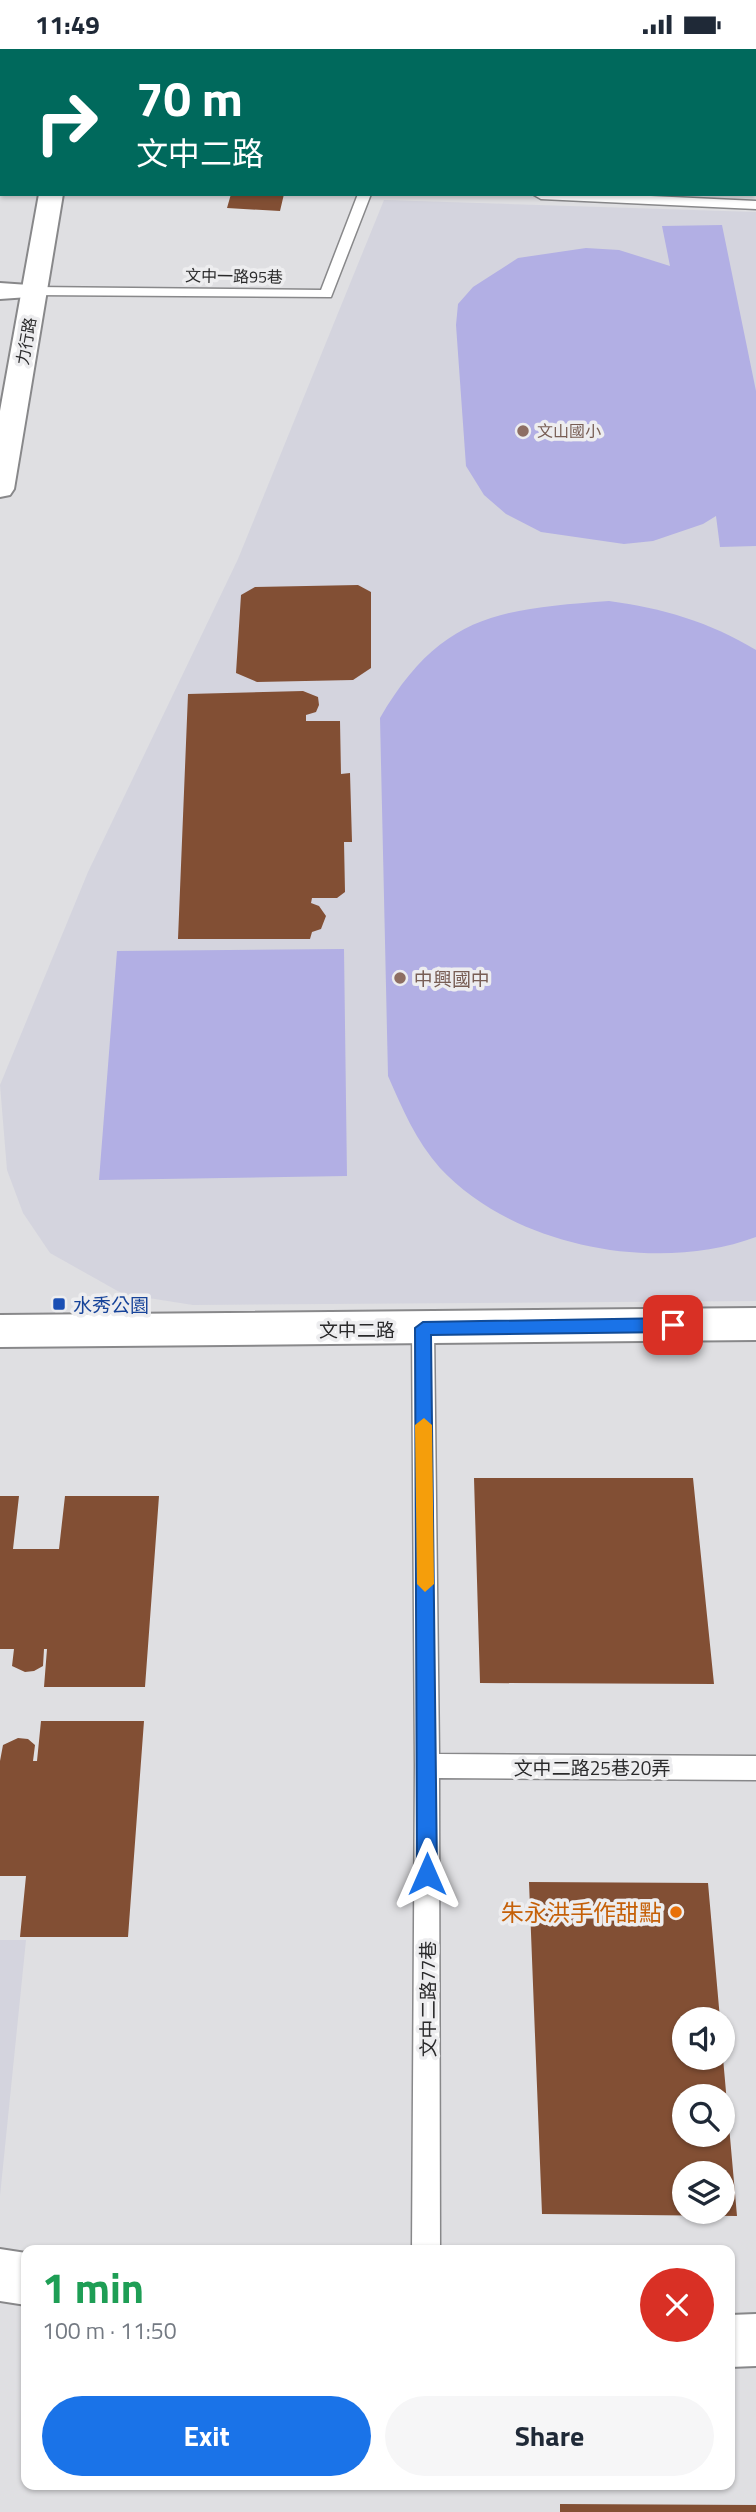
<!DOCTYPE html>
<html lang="en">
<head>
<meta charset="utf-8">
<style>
	:root { --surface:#fff; --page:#f6f6f7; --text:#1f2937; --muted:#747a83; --accent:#1a73e8 }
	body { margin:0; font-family:"Titillium Web","Noto Sans TC",sans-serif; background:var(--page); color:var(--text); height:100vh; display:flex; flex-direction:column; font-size:26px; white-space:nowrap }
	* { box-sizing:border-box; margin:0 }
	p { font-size:23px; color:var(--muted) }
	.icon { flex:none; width:38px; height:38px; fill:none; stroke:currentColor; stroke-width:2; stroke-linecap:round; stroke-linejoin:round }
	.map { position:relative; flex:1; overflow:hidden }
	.panel { position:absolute; left:21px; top:2196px; width:714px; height:245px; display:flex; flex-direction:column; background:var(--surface); border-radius:14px; box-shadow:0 2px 5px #0004 }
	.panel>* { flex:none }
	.hud { position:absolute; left:0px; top:0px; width:756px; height:147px; box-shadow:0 2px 5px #0004; background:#00695c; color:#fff; overflow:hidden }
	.buttons { position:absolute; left:672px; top:1958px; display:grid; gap:14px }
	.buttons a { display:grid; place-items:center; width:63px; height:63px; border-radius:50%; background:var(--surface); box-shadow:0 2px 5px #0004; font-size:35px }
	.pin { position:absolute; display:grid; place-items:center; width:60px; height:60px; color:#fff; margin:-30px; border-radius:14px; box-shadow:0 4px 10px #0006 }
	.me { position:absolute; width:77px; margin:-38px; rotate:0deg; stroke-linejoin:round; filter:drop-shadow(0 0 5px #0008) }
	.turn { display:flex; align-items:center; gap:24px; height:147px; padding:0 21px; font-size:32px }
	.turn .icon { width:91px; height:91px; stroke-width:2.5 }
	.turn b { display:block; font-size:49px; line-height:60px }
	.round { display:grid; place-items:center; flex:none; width:74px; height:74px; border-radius:37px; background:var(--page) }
	.head { display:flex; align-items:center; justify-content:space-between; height:119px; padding:0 21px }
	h1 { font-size:42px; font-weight:700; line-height:52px; color:#1e9e55 }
	.button { display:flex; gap:14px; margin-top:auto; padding:14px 21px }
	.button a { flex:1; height:80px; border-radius:42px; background:var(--accent); color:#fff; font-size:28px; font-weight:700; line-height:80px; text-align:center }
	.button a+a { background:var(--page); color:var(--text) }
	.status { display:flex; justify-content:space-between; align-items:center; height:49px; padding:0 35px; background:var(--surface); direction:ltr }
	.status svg { height:19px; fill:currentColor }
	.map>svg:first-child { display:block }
</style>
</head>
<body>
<div class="status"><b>11:49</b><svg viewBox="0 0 49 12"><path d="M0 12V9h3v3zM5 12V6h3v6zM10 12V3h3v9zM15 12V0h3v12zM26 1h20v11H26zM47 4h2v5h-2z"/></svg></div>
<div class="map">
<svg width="756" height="2463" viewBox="0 0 756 2463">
	<rect width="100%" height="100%" fill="#dfdfe2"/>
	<path fill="#d4d4de" d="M384,151L756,163V1252L193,1256L123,1245L50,1204L23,1164L7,1121L0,1036L88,823L238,510Z
		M0,1891H26L0,2147Z"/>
	<path fill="#b2afe4" d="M722,176L756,342V497L720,498L716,467L703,475L653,492L624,495L541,483L506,465L484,446L466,417L456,276L458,255L473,238L518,209L586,199L619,201L670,217L662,177Z
		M609,552C662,559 710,573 756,601V1188C657,1225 513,1198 440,1119C416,1092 402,1059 388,1027L380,669C440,566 498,560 609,552Z
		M344,900L347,1127L99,1131L117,902Z"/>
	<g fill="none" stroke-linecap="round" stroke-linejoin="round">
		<path fill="#407182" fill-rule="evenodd" d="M754,94L756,95V101L754,100Z"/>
	</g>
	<path fill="#824f34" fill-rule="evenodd" d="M231,145H284L280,162L227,159Z
		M358,536L371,543V619L353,631L257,633L236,624L241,546L255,538Z
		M303,642L318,648L319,656L316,663L306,666V672H340L341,725L350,724L352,793H344L345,843L337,849H312L311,854L319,857L326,867L321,880L312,883L310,890H178L188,645Z
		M474,1429H693L714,1635L480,1634Z
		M0,1447H19L13,1500H59L65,1447H159L145,1638H44L47,1600H44L43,1617L34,1622L25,1623L12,1617L14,1600H0Z
		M41,1672H144L128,1888H20L26,1827H0V1712L3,1696L18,1689L28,1690L35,1696L33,1712H37Z
		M529,1833L708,1834L720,1970H684V2009H723L737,2167L542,2165ZM684,2048H723V2086H684ZM684,2124H723V2163H684Z
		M560,2455L756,2456V2463H560Z"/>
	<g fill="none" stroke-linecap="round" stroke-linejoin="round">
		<g stroke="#88888a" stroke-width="3">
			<path id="service" d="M385,0H397V2H385Z
				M754,24H756V32H754Z
				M358,145H371L331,248L34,246L27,242L34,238L321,241Z
				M609,145L756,152V160L541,150L534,146Z
				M423,1270L431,1273L434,1279L439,1705L756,1707V1731L439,1729L440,2202H412L415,1717L412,1279L415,1273Z"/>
		</g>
		<g stroke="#88888a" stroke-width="4">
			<path id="minor" d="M0,234L43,237L47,242L43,247L0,250Z
				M756,1259V1291L0,1298V1266Z
				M0,2200L26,2204V2256L0,2252Z
				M756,2265V2317L730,2318V2266Z"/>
		</g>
		<g stroke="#88888a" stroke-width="4">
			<path id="tertiary" d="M66,0H88L65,2Z
				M39,145H63L14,440L10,446L0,448V362Z"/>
		</g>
		<use href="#service" fill="#fff" fill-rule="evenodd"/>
		<use href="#minor" fill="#fff" fill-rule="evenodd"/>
		<use href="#tertiary" fill="#fff" fill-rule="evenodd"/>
	</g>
	<path fill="#1a73e8" stroke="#114b97" stroke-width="2" d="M673,1269L681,1276L673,1283L431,1286L437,1825L434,1832L427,1834L420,1832L417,1825L415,1279L423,1273Z"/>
	<path fill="#f59e0b" d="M424,1369L432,1376L434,1535L425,1543L417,1535L415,1376Z"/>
	<g fill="#8d6e63" stroke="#ededef" stroke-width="2.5">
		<circle cx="523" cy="382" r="7"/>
		<circle cx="400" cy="929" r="7"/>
	</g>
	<rect fill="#1a4fb4" stroke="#ededef" stroke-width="2.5" x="52" y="1248" width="14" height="14" rx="3.5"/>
	<circle fill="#e8710a" stroke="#ededef" stroke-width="2.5" cx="676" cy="1863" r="7"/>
	<g text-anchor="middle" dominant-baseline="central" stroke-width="7" stroke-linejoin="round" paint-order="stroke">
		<g font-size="16" fill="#2a2a2b" stroke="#ededef">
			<text transform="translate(234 227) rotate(1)">文中一路95巷</text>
			<text transform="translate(26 292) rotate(-80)">力行路</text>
		</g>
		<g font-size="16" fill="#785e54" stroke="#ededef" text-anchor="start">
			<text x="537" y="382">文山國小</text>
		</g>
		<g font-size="19" fill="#785e54" stroke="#ededef" text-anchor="start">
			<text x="414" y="929">中興國中</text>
		</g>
		<g font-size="19" fill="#164399" stroke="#ededef" text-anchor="start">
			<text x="73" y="1255">水秀公園</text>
		</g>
		<g font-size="19" fill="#2a2a2b" stroke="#ededef">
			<text x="357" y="1280">文中二路</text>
			<text x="592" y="1718">文中二路25巷20弄</text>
			<text transform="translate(427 1950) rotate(-90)">文中二路77巷</text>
		</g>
		<g font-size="23" fill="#c56008" stroke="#ededef" text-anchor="end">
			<text x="662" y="1863">朱永洪手作甜點</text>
		</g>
	</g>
</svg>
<div class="buttons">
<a><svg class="icon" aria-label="sound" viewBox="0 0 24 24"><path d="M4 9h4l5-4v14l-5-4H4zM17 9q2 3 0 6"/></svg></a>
<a><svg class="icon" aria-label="search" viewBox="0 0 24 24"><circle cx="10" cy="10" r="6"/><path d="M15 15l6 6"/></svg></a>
<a><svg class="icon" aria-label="layers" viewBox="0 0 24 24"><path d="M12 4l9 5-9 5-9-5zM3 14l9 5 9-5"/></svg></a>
</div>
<div class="pin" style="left:673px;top:1276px;background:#d93025"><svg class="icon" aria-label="arrive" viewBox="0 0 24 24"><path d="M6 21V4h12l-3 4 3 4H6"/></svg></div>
<svg class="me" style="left:427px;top:1825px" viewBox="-20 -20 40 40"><path d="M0-17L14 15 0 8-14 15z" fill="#1a73e8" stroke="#fff" stroke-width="4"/></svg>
<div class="hud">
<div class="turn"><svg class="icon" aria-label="right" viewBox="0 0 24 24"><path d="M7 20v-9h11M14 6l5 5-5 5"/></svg><div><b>70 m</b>文中二路</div></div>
</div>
<section class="panel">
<div class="head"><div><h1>1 min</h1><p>100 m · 11:50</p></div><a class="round" style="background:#d93025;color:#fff"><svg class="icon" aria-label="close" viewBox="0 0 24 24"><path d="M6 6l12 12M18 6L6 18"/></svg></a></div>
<div class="button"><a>Exit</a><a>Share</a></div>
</section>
</div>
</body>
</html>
